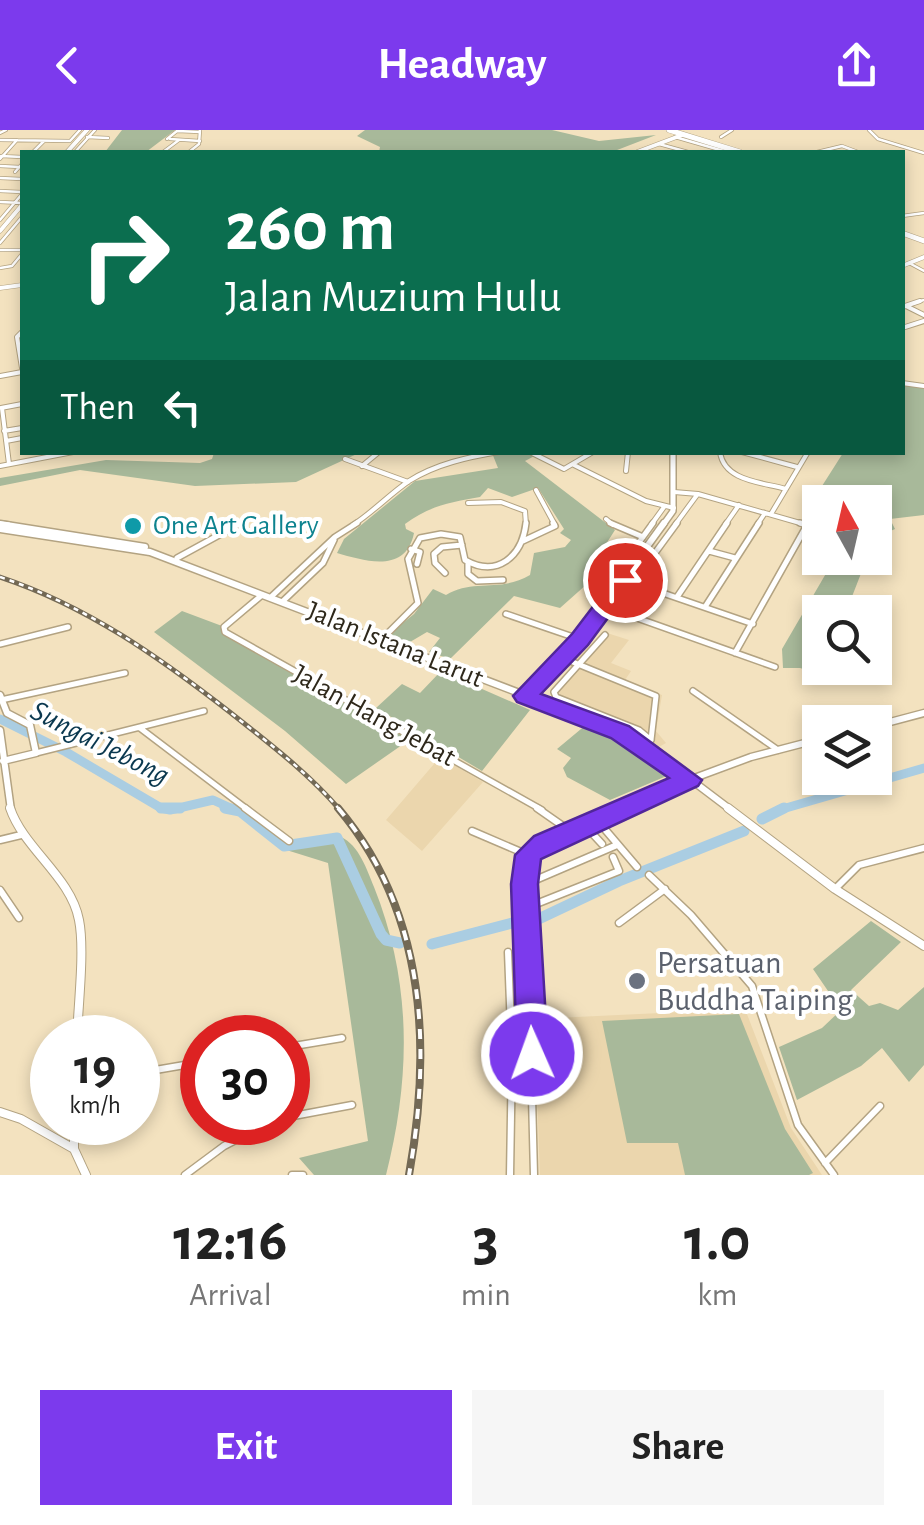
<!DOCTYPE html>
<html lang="en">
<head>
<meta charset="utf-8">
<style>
	:root { --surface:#fff; --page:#f6f6f6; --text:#222; --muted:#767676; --accent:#7c3aed }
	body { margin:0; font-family:"Alegreya Sans",sans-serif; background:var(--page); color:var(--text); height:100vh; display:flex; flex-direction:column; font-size:38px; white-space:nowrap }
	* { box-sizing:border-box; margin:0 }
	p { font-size:32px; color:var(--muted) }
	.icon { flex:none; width:55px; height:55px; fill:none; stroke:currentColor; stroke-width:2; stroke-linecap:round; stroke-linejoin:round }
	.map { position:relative; height:1045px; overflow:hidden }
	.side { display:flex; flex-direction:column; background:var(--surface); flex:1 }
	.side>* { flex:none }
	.guide { position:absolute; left:20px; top:20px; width:885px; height:305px; border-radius:0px; box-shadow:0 5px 15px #0003; background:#0b6e4f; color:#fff; overflow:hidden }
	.needle { width:65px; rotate:352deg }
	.fabs { position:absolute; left:802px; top:355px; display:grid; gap:20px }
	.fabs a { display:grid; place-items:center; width:90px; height:90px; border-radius:0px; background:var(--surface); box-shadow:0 5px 15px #0003; font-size:50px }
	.speed { position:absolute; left:30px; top:885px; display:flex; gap:20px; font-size:50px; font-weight:700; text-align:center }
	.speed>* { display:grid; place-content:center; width:130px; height:130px; border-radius:50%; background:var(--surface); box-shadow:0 5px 15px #0003; line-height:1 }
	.speed small { font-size:25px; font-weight:400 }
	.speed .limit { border:15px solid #d22; background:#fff; color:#111 }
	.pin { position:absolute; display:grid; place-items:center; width:85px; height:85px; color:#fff; margin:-42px; border:5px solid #fff; border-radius:50%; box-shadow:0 2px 10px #0007 }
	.me { position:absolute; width:110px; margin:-55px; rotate:358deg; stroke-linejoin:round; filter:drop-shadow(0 0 8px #0008) }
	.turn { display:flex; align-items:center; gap:35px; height:210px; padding:0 40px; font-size:45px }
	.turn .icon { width:130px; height:130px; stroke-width:2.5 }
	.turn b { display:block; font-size:70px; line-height:85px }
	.then { display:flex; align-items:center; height:95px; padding:0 40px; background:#0003; gap:20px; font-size:38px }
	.eta { display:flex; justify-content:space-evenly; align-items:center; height:170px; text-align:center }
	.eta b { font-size:60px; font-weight:700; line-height:70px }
	.primary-button { display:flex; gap:20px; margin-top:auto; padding:20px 40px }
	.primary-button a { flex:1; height:115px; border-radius:0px; background:var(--accent); color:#fff; font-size:40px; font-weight:700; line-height:115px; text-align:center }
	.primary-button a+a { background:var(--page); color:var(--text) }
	header { display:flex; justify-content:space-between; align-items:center; height:130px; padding:0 40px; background:var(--accent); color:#fff; font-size:45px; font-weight:700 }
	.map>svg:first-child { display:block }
</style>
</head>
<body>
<header><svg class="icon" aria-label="back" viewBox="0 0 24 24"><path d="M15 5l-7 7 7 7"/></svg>Headway<svg class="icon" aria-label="share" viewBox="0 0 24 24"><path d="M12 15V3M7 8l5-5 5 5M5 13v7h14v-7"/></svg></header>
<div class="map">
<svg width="924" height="1045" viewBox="0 0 924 1045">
	<rect width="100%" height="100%" fill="#f3e2bf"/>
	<path fill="#ebd6ad" d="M604,502L629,510L611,533L631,541L625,550L662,565L656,601L666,613L657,618L643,603L555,567L553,559L571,539L568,537Z
		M440,627L483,652L422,721L386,690Z
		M745,879L791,998L822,1045H540L534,889Z"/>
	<path fill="#a8b99a" d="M122,0H175L146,22H105Z
		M365,0H552L599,11L656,5L612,22H379L380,17L357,6Z
		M907,254L924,257V385L890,389L895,399L875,408V372H820V386L808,378L843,323L902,322L903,255Z
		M214,323H359L296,352L195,356L80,340L0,356V348L106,330L200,333L212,329Z
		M492,323H540L525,331L615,400L597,428L621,448L608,467L587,454L560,478L514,466L450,529L429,522L440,508L427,502L410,512L387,506L414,484L433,459L446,465C474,448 500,463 530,445L534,423L565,417L571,410L560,403L564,399L538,358L512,367L488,358L480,367C451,372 429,376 405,394L406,399L414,403C406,444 365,431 337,423L344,409L415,351L498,338Z
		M835,428H867L846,482H820V538H829L830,547L800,538H783L782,519Z
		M182,481L222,496L223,502L412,608L346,654L285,601L154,502Z
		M441,541L530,580L482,641L376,578L402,554L420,563Z
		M587,594L627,613L669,645L610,670L567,647L563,638L571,628L557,619Z
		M341,707C359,715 367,740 374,757C412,852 411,947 386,1045H314L299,1028L368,1011L328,733L280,718Z
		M871,791L901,812L851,860L869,876L880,873L898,880L924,857V935L909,952L882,918L861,936L797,970L779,917L822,898L841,880L813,839Z
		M739,884L785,999L813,1043L809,1045H685L678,1013H627L602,891Z"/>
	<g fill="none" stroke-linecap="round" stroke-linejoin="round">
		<path stroke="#aacde2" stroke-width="9" d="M0,589L66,622L161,678L170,680L213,670L235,680
			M779,680L924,638"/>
		<path stroke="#aacde2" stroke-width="11" d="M161,678H180
			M225,678L240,681L284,716L337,708L381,804L386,810L400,813
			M762,689L784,678
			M530,793L619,751L744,701
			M432,814L516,792"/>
		<g stroke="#b3a382" stroke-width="4">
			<path id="minor-far3" d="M869,0L878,9L924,23
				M0,3L6,0
				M87,7L108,8
				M675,7L727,22
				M721,7L732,0
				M167,9L177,1L200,2
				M170,9L200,11
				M0,10L70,11L80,0
				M659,14L688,22
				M33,22L44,11
				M75,22L95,0
				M163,22L179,10
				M189,22L199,14L200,0
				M817,22L842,16L858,22
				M1,26L22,27
				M0,29L17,10
				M0,36L20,37
				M15,42L22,34
				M0,48L22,49
				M0,61L22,62
				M0,72L22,73
				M902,86L924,83
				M0,90L22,64
				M0,113L22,87
				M0,120H22
				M909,133L924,141
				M0,138L12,136L22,124
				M912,174L924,170"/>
		</g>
		<g stroke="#b3a382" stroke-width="6">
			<path id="minor-far2" d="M906,176L924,185
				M902,177L920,171
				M902,198L924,191
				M22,202L17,207L22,238
				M0,246L22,242
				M902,253L924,256
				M1,278L22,274
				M2,278L9,334
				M4,301L22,298
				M6,311L22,308
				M530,322L564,339L593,322
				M720,322C724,351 761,352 786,359
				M742,322L797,337
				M345,329L408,352
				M574,335L646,371L674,378
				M0,336L73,322
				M362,336L379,322
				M626,341L628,322
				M536,360L555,395
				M674,362L698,364L807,395
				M468,373L501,372L525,381L526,395
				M771,384L808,322
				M606,389L613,395
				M237,395L252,387
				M353,395C373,382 390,364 409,351C436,334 468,327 499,322
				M651,395L664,377
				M675,395L697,365
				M725,395L739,375
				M757,395L765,383"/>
		</g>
		<g stroke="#b3a382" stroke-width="8">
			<path id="minor-far1" d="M610,393L643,407
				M523,411L555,396L553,393
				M411,419L420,422L417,434
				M709,421L735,428
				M177,428L241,393
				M468,432V444L477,451L503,450
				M445,443L435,433L434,424L442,417L462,415
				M627,444L619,440L653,393
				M625,450L753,494
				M262,465L224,497L225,502L542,680
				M272,466L335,407L357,393
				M677,467L727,393
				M283,471L323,433L334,410
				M606,477L775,537
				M705,477L759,393
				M614,479L677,393
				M506,484L579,509
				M605,505L554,562L556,567L639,600L651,610
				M382,509L418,473L408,429L420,408L441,404L460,407L465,430C497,448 522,427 526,393
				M0,514L68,497
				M735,523L807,395L800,393
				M563,528L656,566L651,610L643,615
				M693,561L778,620
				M1,570L125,543
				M140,598L248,680
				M36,623L204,581
				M621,680L689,650"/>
		</g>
		<g stroke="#b3a382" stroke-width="9">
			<path id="minor" d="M245,678L289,711
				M537,678L570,701
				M597,690L637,737
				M472,701L528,725
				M0,710L21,705
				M602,714L590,701L535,725L531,739L536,774L619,741L613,727
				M649,745L691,785L752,856L798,995L834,1045
				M533,751L617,715
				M835,759L859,735L924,718
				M0,760L19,788
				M619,793L665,759
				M508,822L512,925L510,1045
				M288,917L342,908
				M512,925L533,924
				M138,943L202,932
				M288,987L352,975
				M825,1033L880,976
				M185,1045L224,1016L270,992
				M292,1045H303
				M534,1045L526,730L544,714L626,678"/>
		</g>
		<g stroke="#b3a382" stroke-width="5">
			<path id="tertiary-far1" d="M637,22L682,5
				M0,158L22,155"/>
		</g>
		<g stroke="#b3a382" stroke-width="9">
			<path id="tertiary" d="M875,596L924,583
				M689,650L751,627L820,609"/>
		</g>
		<g stroke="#b3a382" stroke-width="5">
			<path id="secondary-far3" d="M67,22L87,0
				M0,101L22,75
				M902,136L924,127"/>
		</g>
		<g stroke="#b3a382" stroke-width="8">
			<path id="secondary-far2" d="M0,394L9,395
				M663,395L673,381V322"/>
		</g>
		<g stroke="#b3a382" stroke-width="9">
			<path id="secondary-far1" d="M0,394L145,417
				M0,399L150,422L611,598L653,621L731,680
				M0,565L7,583L30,595L36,623L3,631
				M525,567L580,509L664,393
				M0,600L11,680"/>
		</g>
		<g stroke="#b3a382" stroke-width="10">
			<path id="secondary" d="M10,678C24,719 71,747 79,790C85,820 78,876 77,908
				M728,678L835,759L924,816
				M0,982L21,989L74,1019
				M74,992V1019L86,1045"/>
		</g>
		<g stroke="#b3a382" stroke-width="6">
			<path id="primary" d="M669,0L740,22
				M902,103L924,111"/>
		</g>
		<use href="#minor-far3" stroke="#fff" stroke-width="2.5"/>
		<use href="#minor-far2" stroke="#fff" stroke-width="4"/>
		<use href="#minor-far1" stroke="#fff" stroke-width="5"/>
		<use href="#minor" stroke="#fff" stroke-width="6"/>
		<use href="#tertiary-far1" stroke="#fff" stroke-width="4"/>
		<use href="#tertiary" stroke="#fff" stroke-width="6"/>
		<use href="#secondary-far3" stroke="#fff" stroke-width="4"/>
		<use href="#secondary-far2" stroke="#fff" stroke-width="5"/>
		<use href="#secondary-far1" stroke="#fff" stroke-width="6"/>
		<use href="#secondary" stroke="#fff" stroke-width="8"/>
		<use href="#primary" stroke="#fff" stroke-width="5"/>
		<g stroke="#736955" stroke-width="5">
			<path id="rail-far1" d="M0,447C87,476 159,527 231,583C270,614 307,642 340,680"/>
		</g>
		<g stroke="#736955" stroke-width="8">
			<path id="rail" d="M338,678C426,782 432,917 409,1045"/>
		</g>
		<use href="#rail-far1" stroke="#fff" stroke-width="2.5" stroke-dasharray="5" stroke-linecap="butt"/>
		<use href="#rail" stroke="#fff" stroke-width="4" stroke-dasharray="10" stroke-linecap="butt"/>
	</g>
	<path fill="#7c3aed" stroke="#51269a" stroke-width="2.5" d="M625,443L636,450L588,515L541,564L629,596L702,650L698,656L541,729L538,754L548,924L543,934L532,938L522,934L517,924L511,754L515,725L534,706L669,648L611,608L517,572L513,566L572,504L617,445Z"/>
	<circle fill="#0f9aa8" stroke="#fff" stroke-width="4" cx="133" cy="396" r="10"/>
	<circle fill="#6b7280" stroke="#fff" stroke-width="4" cx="637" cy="851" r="10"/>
	<g text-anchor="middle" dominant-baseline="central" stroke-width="8" stroke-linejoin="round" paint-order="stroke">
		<g font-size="28" fill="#0d838f" stroke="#fff" text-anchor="start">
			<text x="153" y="396">One Art Gallery</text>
		</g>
		<g font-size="28" fill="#2e281b" stroke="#fff">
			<text transform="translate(395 515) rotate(22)">Jalan Istana Larut</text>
			<text transform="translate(374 586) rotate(29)">Jalan Hang Jebat</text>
		</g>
		<g font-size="30" font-style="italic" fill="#0a384f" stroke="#fff">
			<text transform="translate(100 613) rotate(27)">Sungai Jebong</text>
		</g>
		<g font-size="32" fill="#5b616d" stroke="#fff" text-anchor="start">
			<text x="657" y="833">Persatuan<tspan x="657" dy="37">Buddha Taiping</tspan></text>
		</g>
	</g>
</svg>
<div class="fabs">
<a><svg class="needle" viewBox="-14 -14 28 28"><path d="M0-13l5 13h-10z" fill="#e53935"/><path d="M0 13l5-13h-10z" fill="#767676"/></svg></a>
<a><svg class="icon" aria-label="search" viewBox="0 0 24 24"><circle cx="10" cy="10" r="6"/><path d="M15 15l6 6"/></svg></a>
<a><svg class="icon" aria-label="layers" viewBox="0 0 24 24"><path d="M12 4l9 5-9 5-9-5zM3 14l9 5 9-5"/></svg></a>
</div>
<div class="speed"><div>19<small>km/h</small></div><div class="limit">30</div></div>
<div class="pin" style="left:625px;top:450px;background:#d93025"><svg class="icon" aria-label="arrive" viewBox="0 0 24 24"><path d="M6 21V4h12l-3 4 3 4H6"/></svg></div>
<svg class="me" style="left:532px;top:924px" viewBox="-20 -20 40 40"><circle r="17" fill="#7c3aed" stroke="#fff" stroke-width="3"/><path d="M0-11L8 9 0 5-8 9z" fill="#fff"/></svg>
<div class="guide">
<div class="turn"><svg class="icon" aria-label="right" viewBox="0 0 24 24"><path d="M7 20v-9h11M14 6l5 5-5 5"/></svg><div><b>260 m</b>Jalan Muzium Hulu</div></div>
<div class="then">Then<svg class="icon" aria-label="left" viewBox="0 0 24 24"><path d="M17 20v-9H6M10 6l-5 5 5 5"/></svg></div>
</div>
</div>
<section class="side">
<div class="eta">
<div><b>12:16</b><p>Arrival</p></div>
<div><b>3</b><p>min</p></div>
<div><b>1.0</b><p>km</p></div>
</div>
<div class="primary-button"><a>Exit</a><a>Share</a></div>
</section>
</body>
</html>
